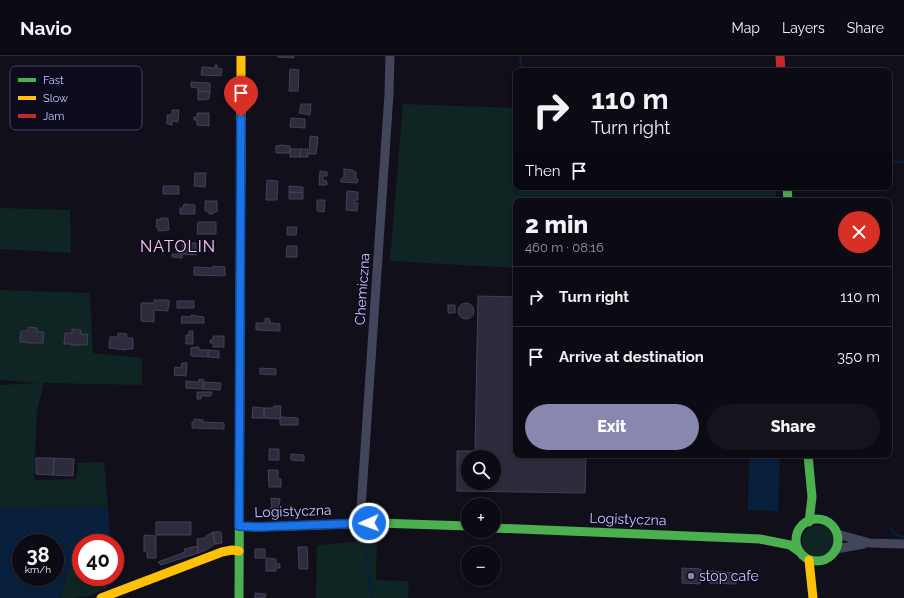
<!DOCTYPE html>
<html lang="en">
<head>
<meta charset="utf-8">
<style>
	:root { --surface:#0c0b14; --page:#15141d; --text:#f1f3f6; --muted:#9a9ba0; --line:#2c2b34; --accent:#8887af }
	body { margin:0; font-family:Raleway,sans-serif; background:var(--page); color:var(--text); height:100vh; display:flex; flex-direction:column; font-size:15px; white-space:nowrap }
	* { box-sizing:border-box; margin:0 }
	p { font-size:13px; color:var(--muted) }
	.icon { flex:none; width:22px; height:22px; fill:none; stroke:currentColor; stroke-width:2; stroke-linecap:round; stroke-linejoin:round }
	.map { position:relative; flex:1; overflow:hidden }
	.sheet { position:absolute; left:513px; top:142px; width:379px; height:260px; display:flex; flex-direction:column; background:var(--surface); border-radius:8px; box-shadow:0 2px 6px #0003,0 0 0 1px var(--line) }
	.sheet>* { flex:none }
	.banner { position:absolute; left:513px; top:12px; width:379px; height:122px; border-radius:8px; box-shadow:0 2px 6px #0003,0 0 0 1px var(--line); background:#0c0b14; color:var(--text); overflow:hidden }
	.tools { position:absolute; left:461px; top:394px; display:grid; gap:8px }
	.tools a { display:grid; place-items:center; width:40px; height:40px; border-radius:50%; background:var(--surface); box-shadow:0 2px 6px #0003,0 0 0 1px var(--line); font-size:20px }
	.speed { position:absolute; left:12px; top:478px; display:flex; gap:8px; font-size:20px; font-weight:700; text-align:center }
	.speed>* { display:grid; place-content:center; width:52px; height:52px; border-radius:50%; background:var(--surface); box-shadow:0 2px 6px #0003,0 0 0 1px var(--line); line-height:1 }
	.speed small { font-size:10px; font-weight:400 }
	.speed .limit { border:6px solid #d22; background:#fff; color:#111 }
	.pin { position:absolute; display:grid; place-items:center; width:34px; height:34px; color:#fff; margin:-41px -17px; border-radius:50% 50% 50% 0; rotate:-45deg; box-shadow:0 0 4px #0007 }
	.pin .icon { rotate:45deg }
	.me { position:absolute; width:44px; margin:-22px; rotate:268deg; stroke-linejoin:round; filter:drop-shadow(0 0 3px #0008) }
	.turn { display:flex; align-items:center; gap:14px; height:84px; padding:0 12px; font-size:18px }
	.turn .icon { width:52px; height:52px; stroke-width:2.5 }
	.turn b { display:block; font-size:28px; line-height:34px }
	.then { display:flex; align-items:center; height:38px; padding:0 12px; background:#0003; gap:8px; font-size:15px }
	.round { display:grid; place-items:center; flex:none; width:42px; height:42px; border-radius:21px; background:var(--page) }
	.overview { display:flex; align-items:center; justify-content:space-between; height:68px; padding:0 12px }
	h1 { font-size:24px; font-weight:800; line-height:30px }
	.action { display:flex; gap:8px; margin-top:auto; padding:8px 12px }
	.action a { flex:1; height:46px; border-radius:24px; background:var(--accent); color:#fff; font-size:16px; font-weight:800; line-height:46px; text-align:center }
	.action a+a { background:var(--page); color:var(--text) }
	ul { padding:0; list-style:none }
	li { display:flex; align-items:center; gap:12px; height:60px; padding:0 12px; border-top:1px solid var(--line) }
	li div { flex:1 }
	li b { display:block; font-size:15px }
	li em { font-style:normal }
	header { display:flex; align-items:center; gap:24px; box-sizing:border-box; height:56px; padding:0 20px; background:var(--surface); border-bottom:1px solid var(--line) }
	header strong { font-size:19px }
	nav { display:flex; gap:22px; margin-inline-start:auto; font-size:14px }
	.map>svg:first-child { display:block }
</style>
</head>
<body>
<header>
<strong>Navio</strong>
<nav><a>Map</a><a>Layers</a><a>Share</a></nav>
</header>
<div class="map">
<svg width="904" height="542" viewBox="0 0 904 542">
	<rect width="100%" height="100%" fill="#100f1a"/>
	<path fill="#0e2524" d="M403,48L516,52V131H776V145H516V212L390,205Z
		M0,152L70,154L71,197L0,193Z
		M0,234L90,237L93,297L142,302V329L44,327L37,355L34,424L76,423L78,407L104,406L108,450L0,453V329L38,327L0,324Z
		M802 485a16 16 0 1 1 32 0a16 16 0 1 1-32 0Z
		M360,475L377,480L376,524L409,525L408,542H316L317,489L355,486Z
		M81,509V521H114L115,525C96,541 84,542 60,542L69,510Z"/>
	<path fill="#09203d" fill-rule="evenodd" d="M749,399H780L778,455L748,454Z
		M108,450L110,487H81V509L69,510L60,542H0V453ZM21,487H55V521H21Z"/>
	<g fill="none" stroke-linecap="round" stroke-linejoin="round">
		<path stroke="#09203d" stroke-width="2.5" d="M520,0L521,7L524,14L539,15
			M889,105L904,106
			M891,472C893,478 897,480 904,481
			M365,486L372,542"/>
	</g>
	<path fill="#2d2c3d" stroke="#424058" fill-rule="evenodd" d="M278,0H294V2L278,1Z
		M215,9H217V12L222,13L221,20L201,19L202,11L215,12Z
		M290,13L299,14L298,35H289Z
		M191,26L210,27V36L198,35V32L191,31Z
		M198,35L210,36L209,43L198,44Z
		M301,48H311L310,59L299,57Z
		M172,54H179L178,66L172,65V69L167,68V59H172Z
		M197,57H209V70L197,69V64H194V61H197Z
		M291,62L305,63V72L290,71Z
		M310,80L318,81L316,98H309Z
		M281,89L290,90V97H276V90Z
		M290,93H301L300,101H290Z
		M301,93H308V101H300Z
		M344,113L353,114L354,116H356V121L358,124L357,127L341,126V123L344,121Z
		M320,115L327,116V120H323V124L327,125V129H319Z
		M195,117H206L205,131L194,130Z
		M267,124L278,125L277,144H266Z
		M163,130H179V138H163Z
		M289,130L303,131V137L289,136Z
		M347,135L358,136V144H355V147H358L357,155L346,154Z
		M289,136L303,137V143H289Z
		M317,144H325L324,156L317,155Z
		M205,145H217V156H213V158H209V156L205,155Z
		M184,148L195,149V158H180V152H183Z
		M161,162H168L169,174L158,175V171H156L157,163L161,164Z
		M198,166H216V178H197Z
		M287,171H297L296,179H287Z
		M183,187H196V199L182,198Z
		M287,190H297V201H286Z
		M172,198H182V202L172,201Z
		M213,210L225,211V220L194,219V211L213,212Z
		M478,240L516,241V399H586L585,437L457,435V395H475ZM468,401H494V427H468Z
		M154,244H169V251H168V255L154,254V266L141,265V247H154Z
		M177,245H194V252H177Z
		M458 255a8 8 0 1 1 16 0a8 8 0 1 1-16 0Z
		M448,249H455V257H448Z
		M191,259L204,261V267H181L182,260L191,261Z
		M265,262L270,263V267L280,268V275L256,274V267H265Z
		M28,271L37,272V276H44L43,287H27V286H20L21,275H28Z
		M72,273L81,274V278H88L87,289H71V288H64L65,277H72Z
		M189,275H193V288H186V279H189Z
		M118,277L127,278L126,282H133V293H126V294L109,292L110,281H118Z
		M213,280H224V291H213V287H210V284H213Z
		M196,291H199V294H208V301L191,300V292Z
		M208,294L219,295V302L208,301Z
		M182,307H187L186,320L174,319L175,311L181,312Z
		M260,312L276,313V319L260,318Z
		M199,323L204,324L203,333L186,332V325L197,326L199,325Z
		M204,326L221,327L220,334L203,333Z
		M197,336H212L211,340H201V343H197Z
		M274,350H281L280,363L264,362V352H273Z
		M253,351L264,352V362H252Z
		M280,361L298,362V369H280Z
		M194,363L203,364V366L224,367V373L192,372V366H194Z
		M269,393H279V404H269Z
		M291,398L304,399V405L291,404Z
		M36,402H54L53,419L36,418Z
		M54,402L74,403L73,420L53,419Z
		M268,414H278V423H281V431H269Z
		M271,442L280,443L279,452H281L280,459L269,458L270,452H272Z
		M156,466H191V479H156Z
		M213,476H221L222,487L215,488Z
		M213,476L215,488L206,494L198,497L197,483L206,482V480Z
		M144,479L156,480V502H147V496L144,495Z
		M198,490V497L161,509L158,506L185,496L184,493Z
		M298,491H307L308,513H299Z
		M255,493H265V502H255Z
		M266,502L276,503V508H280V512H276V515H266Z
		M682,512L701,513L700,528L682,527Z
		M710,515L736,517V528L709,527Z
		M255,537L266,538L265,542H255Z"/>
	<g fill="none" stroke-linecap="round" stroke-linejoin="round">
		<path stroke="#43455b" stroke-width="9" d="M360,467L389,38L390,0
			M837,478L870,487L904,488
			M836,493L864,488"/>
		<path stroke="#4caf50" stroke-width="9" d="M787,131L788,145
			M808,399L812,441L809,466
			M796 484a21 21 0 1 1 42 0a21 21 0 1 1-42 0Z
			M239,470L257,471L378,467L468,470
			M494,472L760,483L790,489L800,496
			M239,542L241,70"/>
		<path stroke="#ffc107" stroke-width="9" d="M241,70V0
			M809,504L813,542
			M101,542L222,496L232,494L239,495"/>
		<path stroke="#c62828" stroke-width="9" d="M780,0L781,15"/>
	</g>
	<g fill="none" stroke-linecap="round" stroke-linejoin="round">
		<g stroke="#114b97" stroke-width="10">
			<path id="route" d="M241,61L239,470L257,471L369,467"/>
		</g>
		<use href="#route" stroke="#1a73e8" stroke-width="7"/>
	</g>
	<circle fill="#8887af" stroke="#0c0b1e" stroke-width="1.5" cx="691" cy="520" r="4"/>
	<g text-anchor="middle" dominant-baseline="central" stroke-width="3" stroke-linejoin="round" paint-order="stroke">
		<g font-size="14" fill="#c9c8ff" stroke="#0c0b1e">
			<text transform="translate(362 233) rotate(-86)">Chemiczna</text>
			<text transform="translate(293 455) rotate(-2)">Logistyczna</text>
			<text transform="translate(628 463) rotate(2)">Logistyczna</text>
		</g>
		<g font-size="14" fill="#c9c8ff" stroke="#0c0b1e" text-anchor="start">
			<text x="699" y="520">stop cafe</text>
		</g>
		<g font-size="16" letter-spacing="1" fill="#ffcaf1" stroke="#0c0b1e">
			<text x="178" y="190">NATOLIN</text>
		</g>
	</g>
	<rect x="10" y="10" width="132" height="64" rx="6" fill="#0c0b1e" stroke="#454462" stroke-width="1"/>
	<rect x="18" y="22" width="18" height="4" fill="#4caf50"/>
	<rect x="18" y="40" width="18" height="4" fill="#ffc107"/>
	<rect x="18" y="58" width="18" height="4" fill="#c62828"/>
	<g font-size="11" fill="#c9c8ff">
		<text x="43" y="28">Fast</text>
		<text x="43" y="46">Slow</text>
		<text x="43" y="64">Jam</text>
	</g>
</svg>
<div class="tools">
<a><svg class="icon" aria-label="search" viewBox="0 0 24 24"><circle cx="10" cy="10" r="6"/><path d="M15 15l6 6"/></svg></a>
<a>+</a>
<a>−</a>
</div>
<div class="speed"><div>38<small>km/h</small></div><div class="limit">40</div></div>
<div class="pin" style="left:241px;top:61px;background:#d93025"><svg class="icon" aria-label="arrive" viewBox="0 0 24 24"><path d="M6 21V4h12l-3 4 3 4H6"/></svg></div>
<svg class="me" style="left:369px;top:467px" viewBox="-20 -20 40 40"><circle r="17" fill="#1a73e8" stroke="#fff" stroke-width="3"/><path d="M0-11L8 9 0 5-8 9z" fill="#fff"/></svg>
<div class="banner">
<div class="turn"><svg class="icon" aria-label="right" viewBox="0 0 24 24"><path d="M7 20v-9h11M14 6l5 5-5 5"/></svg><div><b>110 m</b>Turn right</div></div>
<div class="then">Then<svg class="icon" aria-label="arrive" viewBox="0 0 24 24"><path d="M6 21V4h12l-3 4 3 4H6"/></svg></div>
</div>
<section class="sheet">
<div class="overview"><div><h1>2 min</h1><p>460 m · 08:16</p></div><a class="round" style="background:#d93025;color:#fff"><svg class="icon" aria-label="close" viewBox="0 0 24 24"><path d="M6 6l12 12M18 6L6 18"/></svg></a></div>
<ul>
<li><svg class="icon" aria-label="right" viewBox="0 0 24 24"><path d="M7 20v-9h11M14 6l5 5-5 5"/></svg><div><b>Turn right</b></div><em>110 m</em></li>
<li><svg class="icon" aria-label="arrive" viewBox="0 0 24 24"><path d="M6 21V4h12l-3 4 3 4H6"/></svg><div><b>Arrive at destination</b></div><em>350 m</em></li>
</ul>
<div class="action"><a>Exit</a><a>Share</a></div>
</section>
</div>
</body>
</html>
